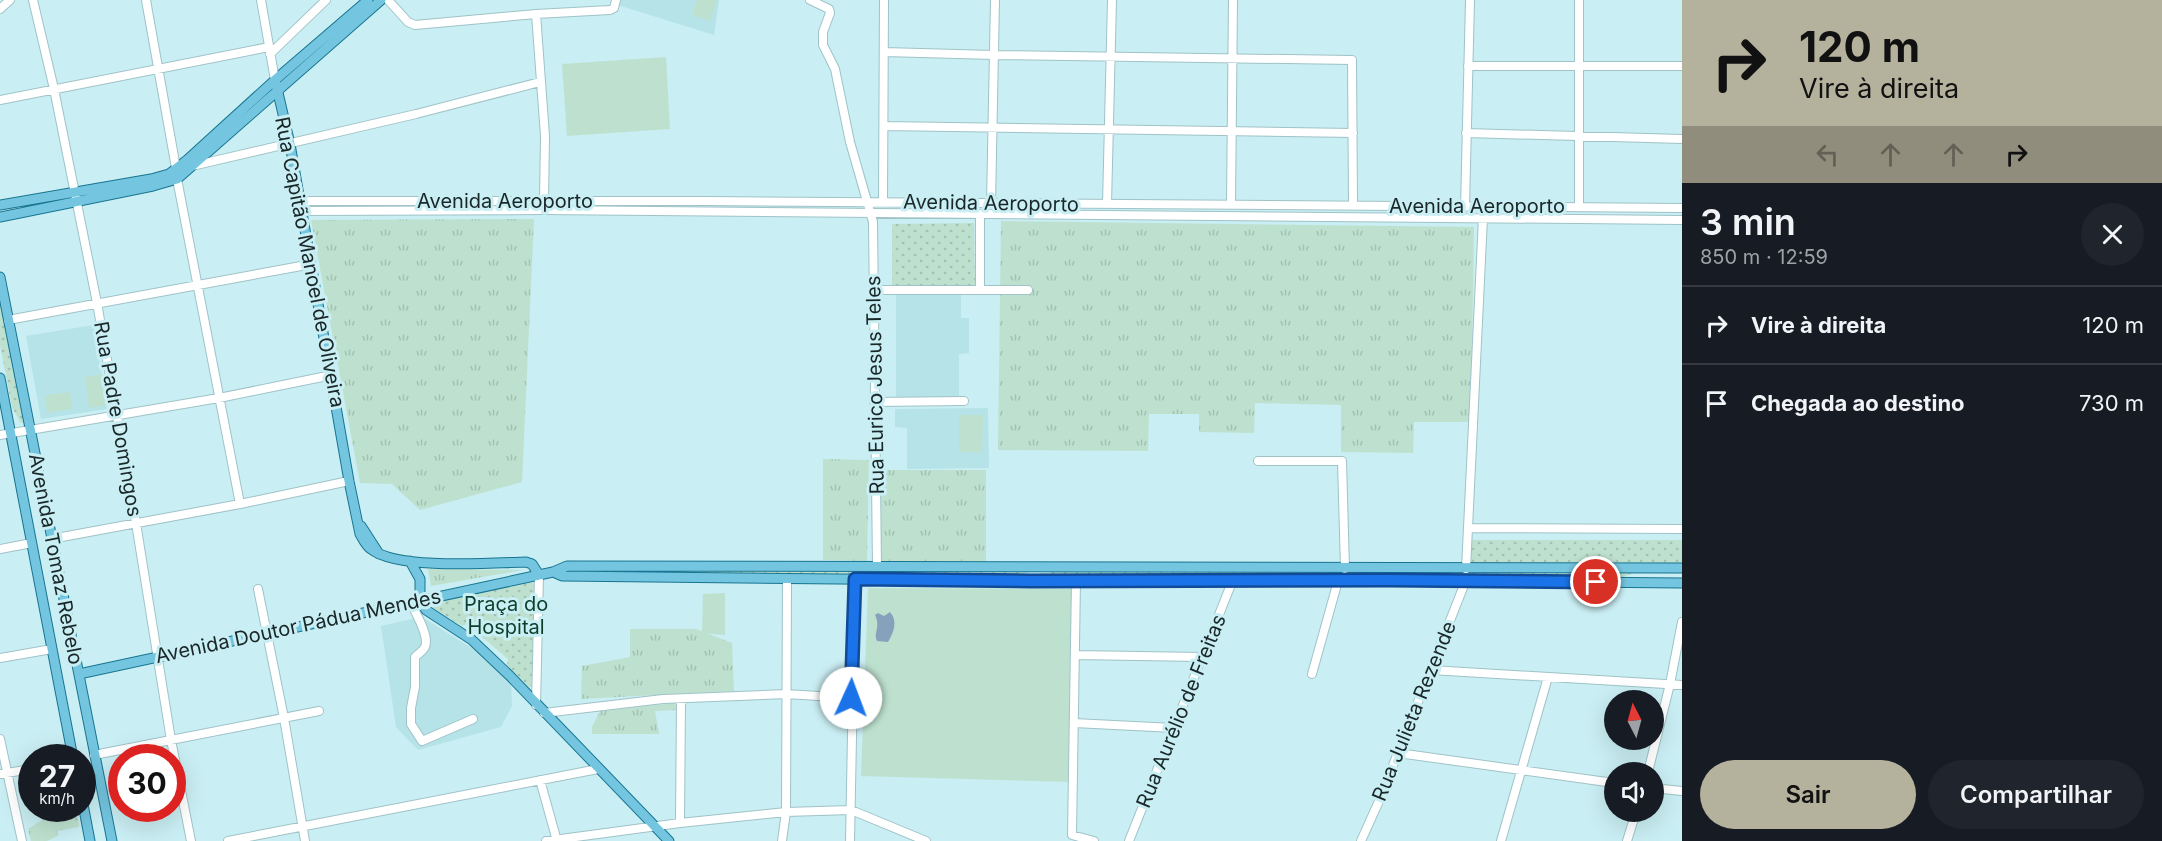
<!DOCTYPE html>
<html lang="pt">
<head>
<meta charset="utf-8">
<style>
	:root { --surface:#171b24; --page:#20242c; --text:#f1f3f6; --muted:#9ea1a6; --line:#363941; --accent:#b4b19c }
	body { margin:0; font-family:Inter,sans-serif; background:var(--page); color:var(--text); height:100vh; display:flex; flex-direction:column; font-size:22px; white-space:nowrap }
	* { box-sizing:border-box; margin:0 }
	p { font-size:20px; color:var(--muted) }
	.icon { flex:none; width:33px; height:33px; fill:none; stroke:currentColor; stroke-width:2; stroke-linecap:round; stroke-linejoin:round }
	.map { position:relative; flex:1; overflow:hidden }
	.side { display:flex; flex-direction:column; background:var(--surface); width:480px }
	.side>* { flex:none }
	.banner { background:#b4b19c; color:#111; overflow:hidden }
	.needle { width:39px; rotate:354deg }
	.fabs { position:absolute; left:1604px; top:690px; display:grid; gap:12px }
	.fabs a { display:grid; place-items:center; width:60px; height:60px; border-radius:50%; background:var(--surface); box-shadow:0 6px 24px #0002; font-size:30px }
	.speed { position:absolute; left:18px; top:744px; display:flex; gap:12px; font-size:30px; font-weight:700; text-align:center }
	.speed>* { display:grid; place-content:center; width:78px; height:78px; border-radius:50%; background:var(--surface); box-shadow:0 6px 24px #0002; line-height:1 }
	.speed small { font-size:15px; font-weight:400 }
	.speed .limit { border:9px solid #d22; background:#fff; color:#111 }
	.pin { position:absolute; display:grid; place-items:center; width:51px; height:51px; color:#fff; margin:-26px; border:3px solid #fff; border-radius:50%; box-shadow:0 2px 6px #0007 }
	.me { position:absolute; width:66px; margin:-33px; rotate:2deg; stroke-linejoin:round; filter:drop-shadow(0 0 4px #0008) }
	.turn { display:flex; align-items:center; gap:21px; height:126px; padding:0 18px; font-size:27px }
	.turn .icon { width:78px; height:78px; stroke-width:2.5 }
	.turn b { display:block; font-size:42px; line-height:51px }
	.lanes { display:flex; align-items:center; height:57px; padding:0 18px; background:#0003; justify-content:center; gap:30px; direction:ltr }
	.lanes .off { opacity:.35 }
	.round { display:grid; place-items:center; flex:none; width:63px; height:63px; border-radius:32px; background:var(--page) }
	.head { display:flex; align-items:center; justify-content:space-between; height:102px; padding:0 18px }
	h1 { font-size:36px; font-weight:600; line-height:45px }
	.primary-button { display:flex; gap:12px; margin-top:auto; padding:12px 18px }
	.primary-button a { flex:1; height:69px; border-radius:36px; background:var(--accent); color:#111; font-size:24px; font-weight:600; line-height:69px; text-align:center }
	.primary-button a+a { background:var(--page); color:var(--text) }
	ul { padding:0; list-style:none }
	li { display:flex; align-items:center; gap:18px; height:78px; padding:0 18px; border-top:2px solid var(--line) }
	li div { flex:1 }
	li b { display:block; font-size:22px }
	li em { font-style:normal }
	main { display:flex; flex:1; min-height:0 }
	.map>svg:first-child { display:block }
</style>
</head>
<body>
<main>
<div class="map">
<svg width="1682" height="841" viewBox="0 0 1682 841">
	<defs>
		<pattern id="grass-tufts" width="24" height="20" patternUnits="userSpaceOnUse" patternTransform="scale(1.5)"><rect width="24" height="20" fill="#bee1cf"/><path d="M3 7l-1-3M5 7V3M7 7l1-3M15 17l-1-3M17 17v-4M19 17l1-3" fill="none" stroke="#a3c1b2"/></pattern>
		<pattern id="park-dots" width="8" height="8" patternUnits="userSpaceOnUse" patternTransform="scale(1.5)"><rect width="8" height="8" fill="#bee1cf"/><path d="M2 2h.1M6 6h.1" fill="none" stroke="#a3c1b2" stroke-width="1.8" stroke-linecap="round"/></pattern>
	</defs>
	<rect width="100%" height="100%" fill="#c9eef3"/>
	<path fill="#b5e3e8" d="M619,0H719L714,35L618,5Z
		M896,294H961V318H969V353L959,354V397H896Z
		M94,325L107,409L41,419L26,336Z
		M988,408L989,468L907,469V428L895,427V409Z
		M416,618L427,620L473,649L511,683L512,706L501,727L418,750L396,727L381,626Z"/>
	<path fill="url(#grass-tufts)" d="M534,219L522,482L420,510L392,484L360,483L311,220Z
		M1001,221L1474,227L1471,422H1414L1413,453L1341,452V405L1255,403L1254,433L1199,432V414H1149L1148,451L998,450Z
		M823,459L869,460L867,561L823,560Z
		M878,470H986V561H878Z
		M428,569L523,570L431,586Z
		M630,629H696L732,643L734,691L581,699L582,666L630,657Z
		M675,703L677,710L655,711L659,734H592V727L600,711Z
		M78,817L79,827L57,831L58,836L47,841H31L28,829L44,819Z"/>
	<path fill="url(#park-dots)" d="M974,223L975,287H892V224Z
		M0,288L26,420L24,423L20,422L12,407L0,345Z
		M1472,540H1682V563H1471Z
		M568,569L848,570L850,572L849,575L568,573L566,571Z
		M866,570H1028V573L1015,576L866,575Z
		M1053,570L1380,572L1379,574L1368,576H1043L1041,573H1049Z
		M1632,571V574L1622,577L1403,576L1404,572Z
		M528,582L533,583L536,588L534,685L529,687L507,665L508,659L467,624L462,626L433,608L432,602L436,599Z"/>
	<path fill="#bee1cf" d="M697,0H717L710,21L692,15Z
		M666,57L670,129L567,136L562,64Z
		M105,374L109,405L89,408L85,377Z
		M70,392L72,409L47,413L45,395Z
		M959,415H983L982,452H959Z
		M868,588L1075,589L1073,782L861,776Z
		M725,593V635L702,633L703,594Z"/>
	<path fill="#85a1bc" d="M890,612C898,621 894,632 888,642L877,641C873,632 881,628 875,615L878,613L884,616Z"/>
	<g fill="none" stroke-linecap="round" stroke-linejoin="round">
		<g stroke="#9fc3c7" stroke-width="10">
			<path id="minor" d="M33,0L54,89L97,303L136,523L171,740L191,841
				M146,0L176,168
				M261,0L275,80
				M388,0L408,22L415,25L536,14L610,10L614,8L616,0
				M810,0L829,9L830,13L823,32V45L835,69L850,142L873,222L877,567
				M1579,0V207
				M0,9L10,0
				M536,14L545,136L544,201
				M884,52L994,55L1352,60L1353,205
				M270,54L326,0
				M1468,66H1682
				M0,100L269,47
				M884,126L1353,133
				M1466,133L1682,139
				M192,166L416,114L540,82
				M177,179L240,504
				M300,201H705L1682,208
				M883,202L884,0
				M991,203L995,0
				M1107,204L1112,0
				M1231,204L1233,0
				M1465,207L1470,0
				M302,211L543,210L1682,220
				M873,290H1028
				M980,290V214
				M8,320L312,264
				M874,402L964,401
				M0,435L219,398L332,375
				M1258,461H1342L1345,569
				M1468,528L1682,529
				M51,539L240,504L349,481
				M0,549L32,543
				M1466,569L1483,218
				M1076,581L1072,835L1094,841
				M258,589L284,718L305,841
				M410,602C415,612 430,636 425,647C423,651 418,654 415,657V687L411,708V724L422,741L473,719
				M1075,655L1202,657
				M0,658L52,649
				M1431,670L1682,685
				M1312,674L1338,581
				M536,705L539,575
				M544,713L663,699L786,694L851,698
				M1074,723L1174,728
				M0,739L22,841
				M1398,753L1614,783
				M94,755L319,711
				M1648,772L1670,684L1682,622
				M0,774L32,769
				M540,780L557,841
				M1653,788L1682,791
				M680,823L681,699
				M228,841L598,769
				M546,841L680,823L786,812L851,810L926,841
				M782,841L786,812L787,579
				M850,841L855,579
				M1129,841L1232,582
				M1361,841L1379,801L1466,580
				M1501,841L1548,677
				M1627,841L1636,812"/>
		</g>
		<g stroke="#187591" stroke-width="11">
			<path id="major" d="M275,80L290,144L349,481L360,534C363,539 366,546 371,549C397,570 491,563 526,562L532,564L539,575
				M0,205L151,179L169,174L187,160L275,80L368,0
				M0,217L153,186L177,179L381,0
				M0,277L112,841
				M0,378L73,758
				M361,526L379,554
				M410,561L420,579V600L426,610L472,640L510,676L669,841
				M553,572L562,576L1031,581L1390,580L1682,583
				M79,674L553,572L567,566L1682,568
				M82,799L90,841"/>
		</g>
		<use href="#minor" stroke="#fff" stroke-width="8"/>
		<use href="#major" stroke="#74c5df" stroke-width="9"/>
	</g>
	<g fill="none" stroke-linecap="round" stroke-linejoin="round">
		<g stroke="#114b97" stroke-width="15">
			<path id="route" d="M851,698L855,579L1031,581L1390,580L1596,582"/>
		</g>
		<use href="#route" stroke="#1a73e8" stroke-width="10"/>
	</g>
	<g text-anchor="middle" dominant-baseline="central" stroke-width="6" stroke-linejoin="round" paint-order="stroke">
		<g font-size="20" fill="#192729" stroke="#c9eef3">
			<text x="505" y="201">Avenida Aeroporto</text>
			<text transform="translate(991 203) rotate(1)">Avenida Aeroporto</text>
			<text x="1477" y="206">Avenida Aeroporto</text>
			<text transform="translate(310 262) rotate(79)">Rua Capitão Manoel de Oliveira</text>
			<text transform="translate(875 385) rotate(-91)">Rua Eurico Jesus Teles</text>
			<text transform="translate(118 419) rotate(80)">Rua Padre Domingos</text>
			<text transform="translate(56 559) rotate(79)">Avenida Tomaz Rebelo</text>
			<text transform="translate(298 626) rotate(-12)">Avenida Doutor Pádua Mendes</text>
			<text transform="translate(1181 711) rotate(-68)">Rua Aurélio de Freitas</text>
			<text transform="translate(1414 711) rotate(-68)">Rua Julieta Rezende</text>
		</g>
		<g font-size="20" fill="#0b3f2b" stroke="#c9eef3">
			<text x="506" y="604">Praça do<tspan x="506" dy="23">Hospital</tspan></text>
		</g>
	</g>
</svg>
<div class="fabs">
<a><svg class="needle" viewBox="-14 -14 28 28"><path d="M0-13l5 13h-10z" fill="#e53935"/><path d="M0 13l5-13h-10z" fill="#9ea1a6"/></svg></a>
<a><svg class="icon" aria-label="sound" viewBox="0 0 24 24"><path d="M4 9h4l5-4v14l-5-4H4zM17 9q2 3 0 6"/></svg></a>
</div>
<div class="speed"><div>27<small>km/h</small></div><div class="limit">30</div></div>
<div class="pin" style="left:1596px;top:582px;background:#d93025"><svg class="icon" aria-label="arrive" viewBox="0 0 24 24"><path d="M6 21V4h12l-3 4 3 4H6"/></svg></div>
<svg class="me" style="left:851px;top:698px" viewBox="-20 -20 40 40"><circle r="19" fill="#fff"/><path d="M0-13L10 11 0 6-10 11z" fill="#1a73e8"/></svg>
</div>
<section class="side">
<div class="banner">
<div class="turn"><svg class="icon" aria-label="right" viewBox="0 0 24 24"><path d="M7 20v-9h11M14 6l5 5-5 5"/></svg><div><b>120 m</b>Vire à direita</div></div>
<div class="lanes"><svg class="icon off" aria-label="left" viewBox="0 0 24 24"><path d="M17 20v-9H6M10 6l-5 5 5 5"/></svg><svg class="icon off" aria-label="ahead" viewBox="0 0 24 24"><path d="M12 20V5M6 11l6-6 6 6"/></svg><svg class="icon off" aria-label="ahead" viewBox="0 0 24 24"><path d="M12 20V5M6 11l6-6 6 6"/></svg><svg class="icon" aria-label="right" viewBox="0 0 24 24"><path d="M7 20v-9h11M14 6l5 5-5 5"/></svg></div>
</div>
<div class="head"><div><h1>3 min</h1><p>850 m · 12:59</p></div><a class="round"><svg class="icon" aria-label="close" viewBox="0 0 24 24"><path d="M6 6l12 12M18 6L6 18"/></svg></a></div>
<ul>
<li><svg class="icon" aria-label="right" viewBox="0 0 24 24"><path d="M7 20v-9h11M14 6l5 5-5 5"/></svg><div><b>Vire à direita</b></div><em>120 m</em></li>
<li><svg class="icon" aria-label="arrive" viewBox="0 0 24 24"><path d="M6 21V4h12l-3 4 3 4H6"/></svg><div><b>Chegada ao destino</b></div><em>730 m</em></li>
</ul>
<div class="primary-button"><a>Sair</a><a>Compartilhar</a></div>
</section>
</main>
</body>
</html>
